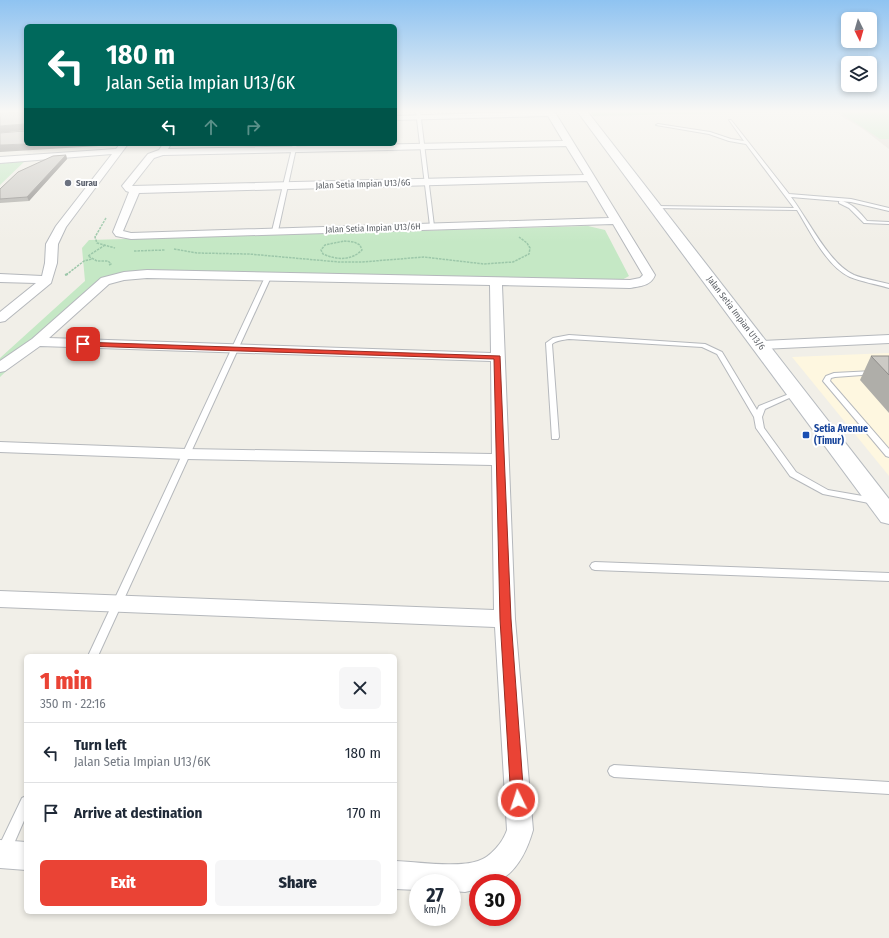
<!DOCTYPE html>
<html lang="en">
<head>
<meta charset="utf-8">
<style>
	:root { --surface:#fff; --page:#f6f6f7; --text:#1f2937; --muted:#747a83; --line:#e0e1e3; --accent:#ea4335 }
	body { margin:0; font-family:"Fira Sans Condensed",sans-serif; background:var(--page); color:var(--text); height:100vh; display:flex; flex-direction:column; font-size:15px; white-space:nowrap }
	* { box-sizing:border-box; margin:0 }
	p { font-size:13px; color:var(--muted) }
	.icon { flex:none; width:22px; height:22px; fill:none; stroke:currentColor; stroke-width:2; stroke-linecap:round; stroke-linejoin:round }
	.map { position:relative; flex:1; overflow:hidden }
	.details { position:absolute; left:24px; top:654px; width:373px; height:260px; display:flex; flex-direction:column; background:var(--surface); border-radius:6px; box-shadow:0 2px 6px #0003 }
	.details>* { flex:none }
	.hud { position:absolute; left:24px; top:24px; width:373px; height:122px; border-radius:6px; box-shadow:0 2px 6px #0003; background:#00695c; color:#fff; overflow:hidden }
	.needle { width:26px; rotate:175deg }
	.buttons { position:absolute; left:841px; top:12px; display:grid; gap:8px }
	.buttons a { display:grid; place-items:center; width:36px; height:36px; border-radius:6px; background:var(--surface); box-shadow:0 2px 6px #0003; font-size:20px }
	.speed { position:absolute; left:409px; top:874px; display:flex; gap:8px; font-size:20px; font-weight:700; text-align:center }
	.speed>* { display:grid; place-content:center; width:52px; height:52px; border-radius:50%; background:var(--surface); box-shadow:0 2px 6px #0003; line-height:1 }
	.speed small { font-size:10px; font-weight:400 }
	.speed .limit { border:6px solid #d22; background:#fff; color:#111 }
	.pin { position:absolute; display:grid; place-items:center; width:34px; height:34px; color:#fff; margin:-17px; border-radius:8px; box-shadow:0 2px 6px #0006 }
	.me { position:absolute; width:44px; margin:-22px; rotate:356deg; stroke-linejoin:round; filter:drop-shadow(0 0 3px #0008) }
	.turn { display:flex; align-items:center; gap:14px; height:84px; padding:0 16px; font-size:18px }
	.turn .icon { width:52px; height:52px; stroke-width:2.5 }
	.turn b { display:block; font-size:28px; line-height:34px }
	.lanes { display:flex; align-items:center; height:38px; padding:0 16px; background:#0003; justify-content:center; gap:20px; direction:ltr }
	.lanes .off { opacity:.35 }
	.round { display:grid; place-items:center; flex:none; width:42px; height:42px; border-radius:6px; background:var(--page) }
	.summary { display:flex; align-items:center; justify-content:space-between; height:68px; padding:0 16px }
	h1 { font-size:24px; font-weight:800; line-height:30px; color:var(--accent) }
	.primary-button { display:flex; gap:8px; margin-top:auto; padding:8px 16px }
	.primary-button a { flex:1; height:46px; border-radius:6px; background:var(--accent); color:#fff; font-size:16px; font-weight:800; line-height:46px; text-align:center }
	.primary-button a+a { background:var(--page); color:var(--text) }
	ul { padding:0; list-style:none }
	li { display:flex; align-items:center; gap:12px; height:60px; padding:0 16px; border-top:1px solid var(--line) }
	li div { flex:1 }
	li b { display:block; font-size:15px }
	li em { font-style:normal }
	.map>svg:first-child { display:block }
</style>
</head>
<body>
<div class="map">
<svg width="889" height="938" viewBox="0 0 889 938">
	<rect width="100%" height="100%" fill="#f1efe8"/>
	<path fill="#fef7e0" d="M889,353V476L792,357Z"/>
	<path fill="#e1ded6" d="M833,111H889V149L863,129Z"/>
	<path fill="#c5e8c5" d="M590,111H829L593,116Z
		M838,111H889V139H880Z
		M26,160L0,185V161Z
		M588,226L605,230L629,276L620,281L146,271L115,278L21,357L0,377V358L85,281L82,248L89,240Z"/>
	<g fill="none" stroke-linecap="round" stroke-linejoin="round">
		<g stroke="#b5b8bc" stroke-width="2">
			<path id="lane" d="M416,111H420L434,226L432,227L430,226Z
				M729,120H731L789,194L851,199L889,208V211L851,202L791,197C808,219 828,263 854,275C864,279 878,281 889,284V288C876,284 862,282 850,277C827,267 810,231 797,210L653,208V206H655L794,208L746,144L729,141L709,134L656,125L658,124L710,132L731,139L744,141Z
				M293,144H297L278,231L275,233L272,231Z
				M839,201C851,201 860,213 867,221L889,222V224L864,223L849,208L839,203Z
				M268,275L271,277L98,656H88L265,277Z
				M569,335L705,344L722,352L757,410L759,406L794,392H798L800,393L798,394L765,409L762,417L764,428L796,472L828,490L874,498L878,501L874,504L823,494L790,476L756,428L754,417L717,354L702,347L569,339C563,340 557,340 552,344L559,437L558,439H552L546,343L553,338Z
				M873,371L875,372V374L835,377L831,378L830,381L889,449V457L886,456L823,381L826,376L834,373Z
				M595,562L889,573V581L595,570L592,569L590,566L592,563Z
				M614,765L889,782V794L614,777L610,775L608,771L610,767Z
				M26,796V816L9,855L4,856L0,855V844L22,798Z"/>
		</g>
		<g stroke="#b5b8bc" stroke-width="2">
			<path id="street" d="M545,111H553L556,114L655,275C651,286 640,286 630,288L502,285L515,619L533,830C527,851 517,872 497,882C492,885 483,883 478,883V889L465,892L452,891V883H418V890L395,889V861C418,862 457,868 478,861C491,857 503,842 507,830L495,627L0,607V591L494,610L492,465L186,459L0,452V442L186,449L492,454L491,361L40,346L5,371L0,372V361L32,339L101,278L124,272L147,270L630,280L640,278L643,275L613,224L131,239L116,236L113,232L129,192L126,191L122,186L148,154L159,150L163,144H171L168,149L563,141L548,116L395,120V116ZM566,146L584,175L132,186L154,158L163,155ZM587,181L609,218L131,233L123,231L139,193ZM147,278L490,285L491,353L49,338L109,284L124,280Z
				M120,144H128L66,227L58,244L57,263L51,283L5,321L0,322V312L36,283L0,282V274L42,276L45,263L46,244L56,226L112,154L0,163V157L116,149Z
				M889,335V343L760,349L755,348L753,345L755,342L760,341Z
				M0,840L26,842V870L0,868Z"/>
		</g>
		<g stroke="#b6babf" stroke-width="2">
			<path id="secondary" d="M577,111H587L889,499V524L881,522Z"/>
		</g>
		<path stroke="#9cc7a9" stroke-width="1.5" stroke-dasharray="2.5 1" stroke-linecap="butt" d="M106,218L95,237L97,243L115,248
			M344,241L354,242L360,245L362,250C351,261 337,260 323,254L321,250L325,245Z
			M105,245L88,256L97,261H108L111,264L109,265
			M174,249L197,253L249,254L339,262H362L424,257L484,264L513,262L529,254L530,248L527,243L519,237
			M134,251L165,250
			M66,275L84,261L92,259"/>
		<path stroke="#9cc7a9" stroke-width="2" stroke-dasharray="3 1.5" stroke-linecap="butt" d="M65,275L68,274"/>
		<use href="#lane" fill="#fff" fill-rule="evenodd"/>
		<use href="#street" fill="#fff" fill-rule="evenodd"/>
		<use href="#secondary" fill="#fff" fill-rule="evenodd"/>
	</g>
	<path fill="#afaea9" d="M180,144H276L181,146Z
		M66,155L67,159L29,201L0,203V189Z
		M871,356H889V413L860,380Z"/>
	<path fill="#8f8d8a" d="M0,111H26L0,112Z
		M24,124L26,130L0,133V126Z
		M26,144H100L99,146L0,152V145Z
		M66,155L67,159L29,201L27,197Z"/>
	<path fill="#cccac5" stroke="#8f8d8a" d="M24,111H26V144L0,145V133L24,131L25,130L24,124L0,126V113L24,112Z
		M66,155L27,197L0,199V189L18,172L53,156Z
		M871,356H889V375Z"/>
	<linearGradient id="sky" x2="0" y2="1"><stop stop-color="#8fc3f1"/><stop offset="0.46" stop-color="#f9f8f5"/><stop offset="1" stop-color="#f9f8f5" stop-opacity="0"/></linearGradient>
	<rect width="889" height="242" fill="url(#sky)"/>
	<path fill="#ea4335" stroke="#982c22" d="M80,342L500,356L511,619L524,800L522,805L518,807L513,805L511,800L500,619L494,359L83,346L80,345Z"/>
	<circle fill="#6b7280" stroke="#fff" stroke-width="1.5" cx="68" cy="183" r="4"/>
	<rect fill="#1a4fb4" stroke="#fff" stroke-width="1.5" x="802" y="431" width="8" height="8" rx="2"/>
	<g text-anchor="middle" dominant-baseline="central" stroke-width="4" stroke-linejoin="round" paint-order="stroke">
		<g font-size="9" font-weight="bold" fill="#5b616d" stroke="#fff" text-anchor="start">
			<text x="76" y="183">Surau</text>
		</g>
		<g font-size="9" fill="#5f6368" stroke="#fff">
			<text transform="translate(363 184) rotate(-2)">Jalan Setia Impian U13/6G</text>
			<text transform="translate(373 228) rotate(-2)">Jalan Setia Impian U13/6H</text>
			<text transform="translate(736 313) rotate(53)">Jalan Setia Impian U13/6</text>
		</g>
		<g font-size="10" font-weight="bold" fill="#164399" stroke="#fff" text-anchor="start">
			<text x="814" y="429">Setia Avenue<tspan x="814" dy="12">(Timur)</tspan></text>
		</g>
	</g>
</svg>
<div class="buttons">
<a><svg class="needle" viewBox="-14 -14 28 28"><path d="M0-13l5 13h-10z" fill="#e53935"/><path d="M0 13l5-13h-10z" fill="#747a83"/></svg></a>
<a><svg class="icon" aria-label="layers" viewBox="0 0 24 24"><path d="M12 4l9 5-9 5-9-5zM3 14l9 5 9-5"/></svg></a>
</div>
<div class="speed"><div>27<small>km/h</small></div><div class="limit">30</div></div>
<div class="pin" style="left:83px;top:344px;background:#d93025"><svg class="icon" aria-label="arrive" viewBox="0 0 24 24"><path d="M6 21V4h12l-3 4 3 4H6"/></svg></div>
<svg class="me" style="left:518px;top:800px" viewBox="-20 -20 40 40"><circle r="17" fill="#ea4335" stroke="#fff" stroke-width="3"/><path d="M0-11L8 9 0 5-8 9z" fill="#fff"/></svg>
<div class="hud">
<div class="turn"><svg class="icon" aria-label="left" viewBox="0 0 24 24"><path d="M17 20v-9H6M10 6l-5 5 5 5"/></svg><div><b>180 m</b>Jalan Setia Impian U13/6K</div></div>
<div class="lanes"><svg class="icon" aria-label="left" viewBox="0 0 24 24"><path d="M17 20v-9H6M10 6l-5 5 5 5"/></svg><svg class="icon off" aria-label="ahead" viewBox="0 0 24 24"><path d="M12 20V5M6 11l6-6 6 6"/></svg><svg class="icon off" aria-label="right" viewBox="0 0 24 24"><path d="M7 20v-9h11M14 6l5 5-5 5"/></svg></div>
</div>
<section class="details">
<div class="summary"><div><h1>1 min</h1><p>350 m · 22:16</p></div><a class="round"><svg class="icon" aria-label="close" viewBox="0 0 24 24"><path d="M6 6l12 12M18 6L6 18"/></svg></a></div>
<ul>
<li><svg class="icon" aria-label="left" viewBox="0 0 24 24"><path d="M17 20v-9H6M10 6l-5 5 5 5"/></svg><div><b>Turn left</b><p>Jalan Setia Impian U13/6K</p></div><em>180 m</em></li>
<li><svg class="icon" aria-label="arrive" viewBox="0 0 24 24"><path d="M6 21V4h12l-3 4 3 4H6"/></svg><div><b>Arrive at destination</b></div><em>170 m</em></li>
</ul>
<div class="primary-button"><a>Exit</a><a>Share</a></div>
</section>
</div>
</body>
</html>
